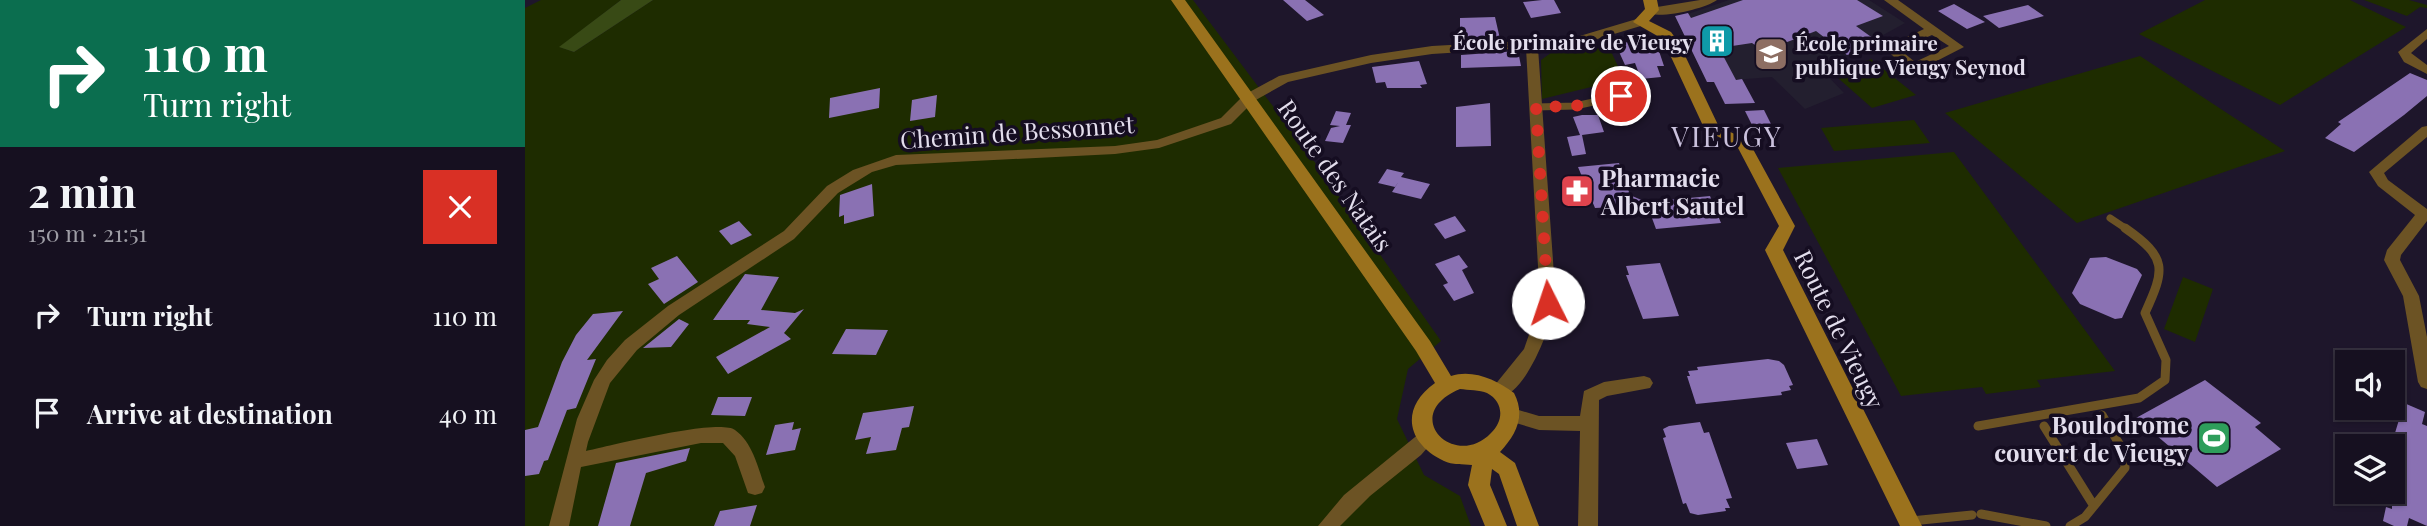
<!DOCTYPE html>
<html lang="en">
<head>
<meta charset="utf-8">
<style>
	:root { --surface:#161020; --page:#1f1929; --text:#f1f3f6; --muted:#9e9da5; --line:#35303e }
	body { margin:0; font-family:"Playfair Display",serif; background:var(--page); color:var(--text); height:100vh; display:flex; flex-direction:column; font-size:26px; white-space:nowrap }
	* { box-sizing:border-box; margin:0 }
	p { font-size:23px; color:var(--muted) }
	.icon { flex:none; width:38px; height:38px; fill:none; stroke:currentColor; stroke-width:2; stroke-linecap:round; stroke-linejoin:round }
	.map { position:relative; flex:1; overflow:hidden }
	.drawer { display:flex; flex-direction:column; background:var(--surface); width:525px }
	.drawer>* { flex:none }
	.banner { background:#0b6e4f; color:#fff; overflow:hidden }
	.fabs { position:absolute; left:1810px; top:350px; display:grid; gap:14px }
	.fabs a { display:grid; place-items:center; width:70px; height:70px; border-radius:0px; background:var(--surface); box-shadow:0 2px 5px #0004,0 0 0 2px var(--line); font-size:35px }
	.pin { position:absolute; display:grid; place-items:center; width:60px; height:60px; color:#fff; margin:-30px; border:4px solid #fff; border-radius:50%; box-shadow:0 2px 7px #0007 }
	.me { position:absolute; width:77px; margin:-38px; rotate:356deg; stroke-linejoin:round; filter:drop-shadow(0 0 5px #0008) }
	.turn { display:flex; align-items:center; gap:24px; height:147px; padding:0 28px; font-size:32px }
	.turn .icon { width:91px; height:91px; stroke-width:2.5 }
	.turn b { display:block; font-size:49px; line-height:60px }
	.round { display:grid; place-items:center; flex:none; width:74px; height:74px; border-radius:0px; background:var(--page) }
	.summary { display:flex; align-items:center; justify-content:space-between; height:119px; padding:0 28px }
	h1 { font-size:42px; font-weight:700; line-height:52px }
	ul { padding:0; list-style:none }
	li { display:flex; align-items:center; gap:21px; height:98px; padding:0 28px }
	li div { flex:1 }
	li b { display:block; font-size:26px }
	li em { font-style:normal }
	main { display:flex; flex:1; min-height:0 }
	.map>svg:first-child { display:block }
</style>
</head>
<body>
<main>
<section class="drawer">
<div class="banner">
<div class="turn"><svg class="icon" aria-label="right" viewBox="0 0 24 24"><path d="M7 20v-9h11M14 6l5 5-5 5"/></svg><div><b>110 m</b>Turn right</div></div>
</div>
<div class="summary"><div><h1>2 min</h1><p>150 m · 21:51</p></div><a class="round" style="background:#d93025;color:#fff"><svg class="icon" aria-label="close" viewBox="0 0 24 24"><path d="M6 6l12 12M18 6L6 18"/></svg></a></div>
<ul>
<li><svg class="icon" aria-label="right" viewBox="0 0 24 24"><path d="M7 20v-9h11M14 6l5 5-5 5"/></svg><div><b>Turn right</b></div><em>110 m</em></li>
<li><svg class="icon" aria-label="arrive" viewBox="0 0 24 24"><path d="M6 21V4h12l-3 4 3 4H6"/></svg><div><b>Arrive at destination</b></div><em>40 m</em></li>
</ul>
</section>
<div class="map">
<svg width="1902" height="526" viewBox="0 0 1902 526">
	<rect width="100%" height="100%" fill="#1e162b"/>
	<path fill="#231f2f" d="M1204,0H1344L1380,23L1351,39L1356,44L1291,64L1319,93L1280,109L1247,77L1182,82L1151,18Z"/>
	<path fill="#1e2c00" d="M16,0H96L35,47L49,52L128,0H668L784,154L916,341L883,369L872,419L899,475L935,496L946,526H0V8Z
		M1680,0H1825L1881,27L1755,105L1614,34Z
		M1839,0H1884L1902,5V8L1895,7L1882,16Z
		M1082,43L1099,79L1017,99L1016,60L1030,50Z
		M1615,56L1760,151L1552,223L1420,113Z
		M1347,59V60L1391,95L1347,108L1305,71Z
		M1389,120L1405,143L1309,151L1296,128Z
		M1429,152L1590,371L1512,380L1516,387L1461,394L1457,387L1376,396L1253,168Z
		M1658,277L1688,289L1670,342L1639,329Z"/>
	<path fill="#384a15" d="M96,0H128L49,52L34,47Z"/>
	<path fill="#8a71b3" d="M758,0H780L799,15L782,21Z
		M1017,0H1029L1036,13L1006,18L998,2Z
		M1218,0H1332L1358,16L1331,26L1356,44L1322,55L1291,31L1239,51L1227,43L1194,48L1211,80L1217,79L1230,103L1200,104L1189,82H1182L1150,16L1163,13L1166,18Z
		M1429,4L1460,22L1442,29L1413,11Z
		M1503,5L1519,16L1474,28L1458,16Z
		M970,17L975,39L935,42V18Z
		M1111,40L1121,46L1132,45L1139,66H1132L1136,77L1116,79L1110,63L1100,65L1091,45Z
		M993,51L996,66L936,68V55Z
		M894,61L902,84L895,85L897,88H862L860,82L851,83L847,67Z
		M1885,73L1902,80V96L1879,115L1829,152L1800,138L1816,124L1813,122Z
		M355,88L354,108L304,118L305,98Z
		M412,95L410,117L385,121L387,100Z
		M965,103L966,146L931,147V107Z
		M1239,110L1248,128L1229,129L1220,111Z
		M811,111L826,113L821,125H826L818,143L800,141L806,128L815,126L805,125Z
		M1057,115H1073L1079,132L1057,135L1061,154L1047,156L1042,137L1055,135L1048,117Z
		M1094,163L1105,195L1121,202L1185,196L1196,223L1131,229L1124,210L1091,212L1090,207L1070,208L1053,167Z
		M862,169L879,173L876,177L905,184L896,199L867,192L874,181L870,187L853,183Z
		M347,184L349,216L319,224V215L314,217L315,195Z
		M930,216L941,231L920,239L909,224Z
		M214,221L227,235L206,245L194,231Z
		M934,255L943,267L937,270L949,293L929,301L918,285L923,283L910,264Z
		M152,256L173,282L139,304L123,284L134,279L126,268Z
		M1581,257L1612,269L1617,275L1597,318L1590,319L1555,304L1547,293L1565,258Z
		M1135,263L1154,316L1118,319L1101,275H1104L1101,266Z
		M220,274L254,277L236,310L270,313L279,309L259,333L266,339L203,374L191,357L245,327L222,324L225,320H188Z
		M98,311L62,360L71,359L51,408L42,410L23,460L19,461L14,474L0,476V430L13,427L37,362L51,335L68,314Z
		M154,319L164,324L146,347L118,348Z
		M321,329L363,330L351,355L307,354Z
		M1243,359L1254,361L1259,365L1268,385L1264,386L1266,390L1256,392L1257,395L1171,404L1162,376H1165L1163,371L1173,370L1172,367Z
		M1680,380L1736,423L1730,427L1756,449L1692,487L1611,418Z
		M193,397H227L220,416L186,415Z
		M1879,403L1900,412L1897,424L1902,426V526L1884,518L1882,526H1869L1858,521L1861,507L1867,509V443Z
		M389,406L384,427L377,428L371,450L341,454L346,437L330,440L338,413Z
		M269,422L267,430L276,428L270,450L241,455L250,425Z
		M1175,422L1179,433L1184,432L1207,498L1201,499L1205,508H1200L1201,511L1173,515L1165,513L1161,503L1158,504L1138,438L1141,437L1138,429L1144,426Z
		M1292,439L1303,465L1272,469L1261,443Z
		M165,448L161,461L121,473L105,526H73L91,463Z
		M232,505L225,526H189L195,511Z"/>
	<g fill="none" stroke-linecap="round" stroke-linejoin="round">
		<path stroke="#6c5324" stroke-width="7" d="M1011,107L1050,106L1096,96
			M1585,218L1603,230"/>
		<path stroke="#6c5324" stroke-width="9" d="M1453,426L1614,398L1640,380L1641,360L1620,313C1640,269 1643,258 1600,228
			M1519,426L1569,506
			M1456,514L1521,526
			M1386,521L1447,515
			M1545,526L1560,517L1600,468L1599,452L1577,415"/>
		<path fill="#6c5324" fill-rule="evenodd" d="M1175,0H1192C1180,9 1132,20 1120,12L1126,8Z
			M1359,0H1373L1439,47L1394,70H1384L1359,48L1399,29ZM1407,35L1424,46L1390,62L1374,49Z
			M1115,18L1119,19V25L1049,46L1013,48L1031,303C1026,325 998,406 968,396L965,391L999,349L1015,303L1001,48L907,54L846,63L763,82L729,101L706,124L634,148L590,154L371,165L347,172L313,193L269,239L154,315L112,350L85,383L63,442L61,451C85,446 193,418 210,430C228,443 233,468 240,487L237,493L230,495L223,493L210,456L198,443H176L56,467L44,526H24L52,419L69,380L82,360L100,340L143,306L259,231L302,186L328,170L371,155L590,146L632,140L696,118L719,95L754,76L846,55L907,46L1048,38Z
			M1902,29V39L1886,53L1902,65V74L1879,62L1873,52Z
			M1902,126V137L1859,173L1863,180L1902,209V221L1876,255L1875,260L1894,296L1902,337V389L1896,387L1893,382L1878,296L1859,260L1862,250L1890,215L1853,186L1844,172L1897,127Z
			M1119,376L1125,378L1128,383L1125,388L1082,396L1074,400L1073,526H1053L1055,431L1014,430L981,420L978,415L981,410L987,408L1014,416H1055L1059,391L1079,382Z
			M902,430L909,433L911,438L896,455L845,496L815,526H793L819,495L895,433Z"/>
		<path fill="#9b721d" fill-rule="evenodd" d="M646,0H660L905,341L926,376C948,369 972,380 989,393C1001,416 991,435 975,452L990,463L1014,526H992L974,474L967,469L965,485L982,526H960L943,485L947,465C938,464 927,465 919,461C881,443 875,408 910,383L891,351ZM935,389C943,390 955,390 962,393C979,402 979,421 966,433C930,471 873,415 935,389Z
			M1118,0H1132L1134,10L1124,21L1146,32L1154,43L1194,127L1223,140L1270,226L1258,250L1397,526H1375L1240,250L1254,226L1212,146L1180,130L1140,44L1136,38L1108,22L1120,9Z"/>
	</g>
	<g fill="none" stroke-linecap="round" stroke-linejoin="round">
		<path stroke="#d93025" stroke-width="12" stroke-dasharray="0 21.6" d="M1023,303L1011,107L1050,106L1096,96"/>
	</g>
	<defs>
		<g id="building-square" transform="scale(1.75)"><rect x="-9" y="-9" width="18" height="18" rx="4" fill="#0f9aa8" stroke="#150d21"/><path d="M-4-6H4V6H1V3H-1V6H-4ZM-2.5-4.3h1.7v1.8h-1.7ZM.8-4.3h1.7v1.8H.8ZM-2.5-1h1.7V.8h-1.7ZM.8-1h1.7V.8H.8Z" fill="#fff"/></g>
		<g id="school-square" transform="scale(1.75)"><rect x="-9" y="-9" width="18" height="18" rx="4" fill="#8d6e63" stroke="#150d21"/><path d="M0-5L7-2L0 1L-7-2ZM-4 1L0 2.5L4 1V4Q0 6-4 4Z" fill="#fff"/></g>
		<g id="pharmacy-square" transform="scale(1.75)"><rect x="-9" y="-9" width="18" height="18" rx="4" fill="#e0444e" stroke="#150d21"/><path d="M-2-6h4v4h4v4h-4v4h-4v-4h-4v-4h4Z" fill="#fff"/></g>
		<g id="stadium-square" transform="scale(1.75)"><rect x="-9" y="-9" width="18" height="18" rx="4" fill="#2e9e5b" stroke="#150d21"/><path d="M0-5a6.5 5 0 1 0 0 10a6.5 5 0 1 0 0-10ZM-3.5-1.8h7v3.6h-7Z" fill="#fff"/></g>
	</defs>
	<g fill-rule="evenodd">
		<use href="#building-square" x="1192" y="41"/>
		<use href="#school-square" x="1246" y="54"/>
		<use href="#pharmacy-square" x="1052" y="191"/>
		<use href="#stadium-square" x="1689" y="438"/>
	</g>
	<g text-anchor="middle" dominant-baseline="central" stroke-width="7" stroke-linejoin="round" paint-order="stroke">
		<g font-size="21" font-weight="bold" fill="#e3deed" stroke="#150d21" text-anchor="end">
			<text x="1168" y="41">École primaire de Vieugy</text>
			<text x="1270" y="42" text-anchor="start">École primaire<tspan x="1270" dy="24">publique Vieugy Seynod</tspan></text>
		</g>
		<g font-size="24" fill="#e3deed" stroke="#150d21">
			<text transform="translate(492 131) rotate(-4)">Chemin de Bessonnet</text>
			<text transform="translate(811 175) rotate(55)">Route des Natais</text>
			<text transform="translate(1315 329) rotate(64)">Route de Vieugy</text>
		</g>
		<g font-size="24" font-weight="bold" fill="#e3deed" stroke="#150d21" text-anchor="start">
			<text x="1076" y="177">Pharmacie<tspan x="1076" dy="28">Albert Sautel</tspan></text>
			<text x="1664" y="424" text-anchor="end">Boulodrome<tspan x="1664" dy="28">couvert de Vieugy</tspan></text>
		</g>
		<g font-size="28" letter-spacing="2" fill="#c9c0dc" stroke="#150d21">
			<text x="1202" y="135">VIEUGY</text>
		</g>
	</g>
</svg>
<div class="fabs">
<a><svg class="icon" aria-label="sound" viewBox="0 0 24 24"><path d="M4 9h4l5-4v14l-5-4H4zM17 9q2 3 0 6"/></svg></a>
<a><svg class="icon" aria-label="layers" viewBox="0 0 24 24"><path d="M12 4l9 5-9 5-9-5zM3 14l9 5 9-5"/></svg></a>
</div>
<div class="pin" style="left:1096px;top:96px;background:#d93025"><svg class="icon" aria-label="arrive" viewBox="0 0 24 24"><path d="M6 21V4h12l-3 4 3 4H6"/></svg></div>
<svg class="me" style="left:1023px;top:303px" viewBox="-20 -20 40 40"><circle r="19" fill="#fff"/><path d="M0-13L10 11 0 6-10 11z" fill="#d93025"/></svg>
</div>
</main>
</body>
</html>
